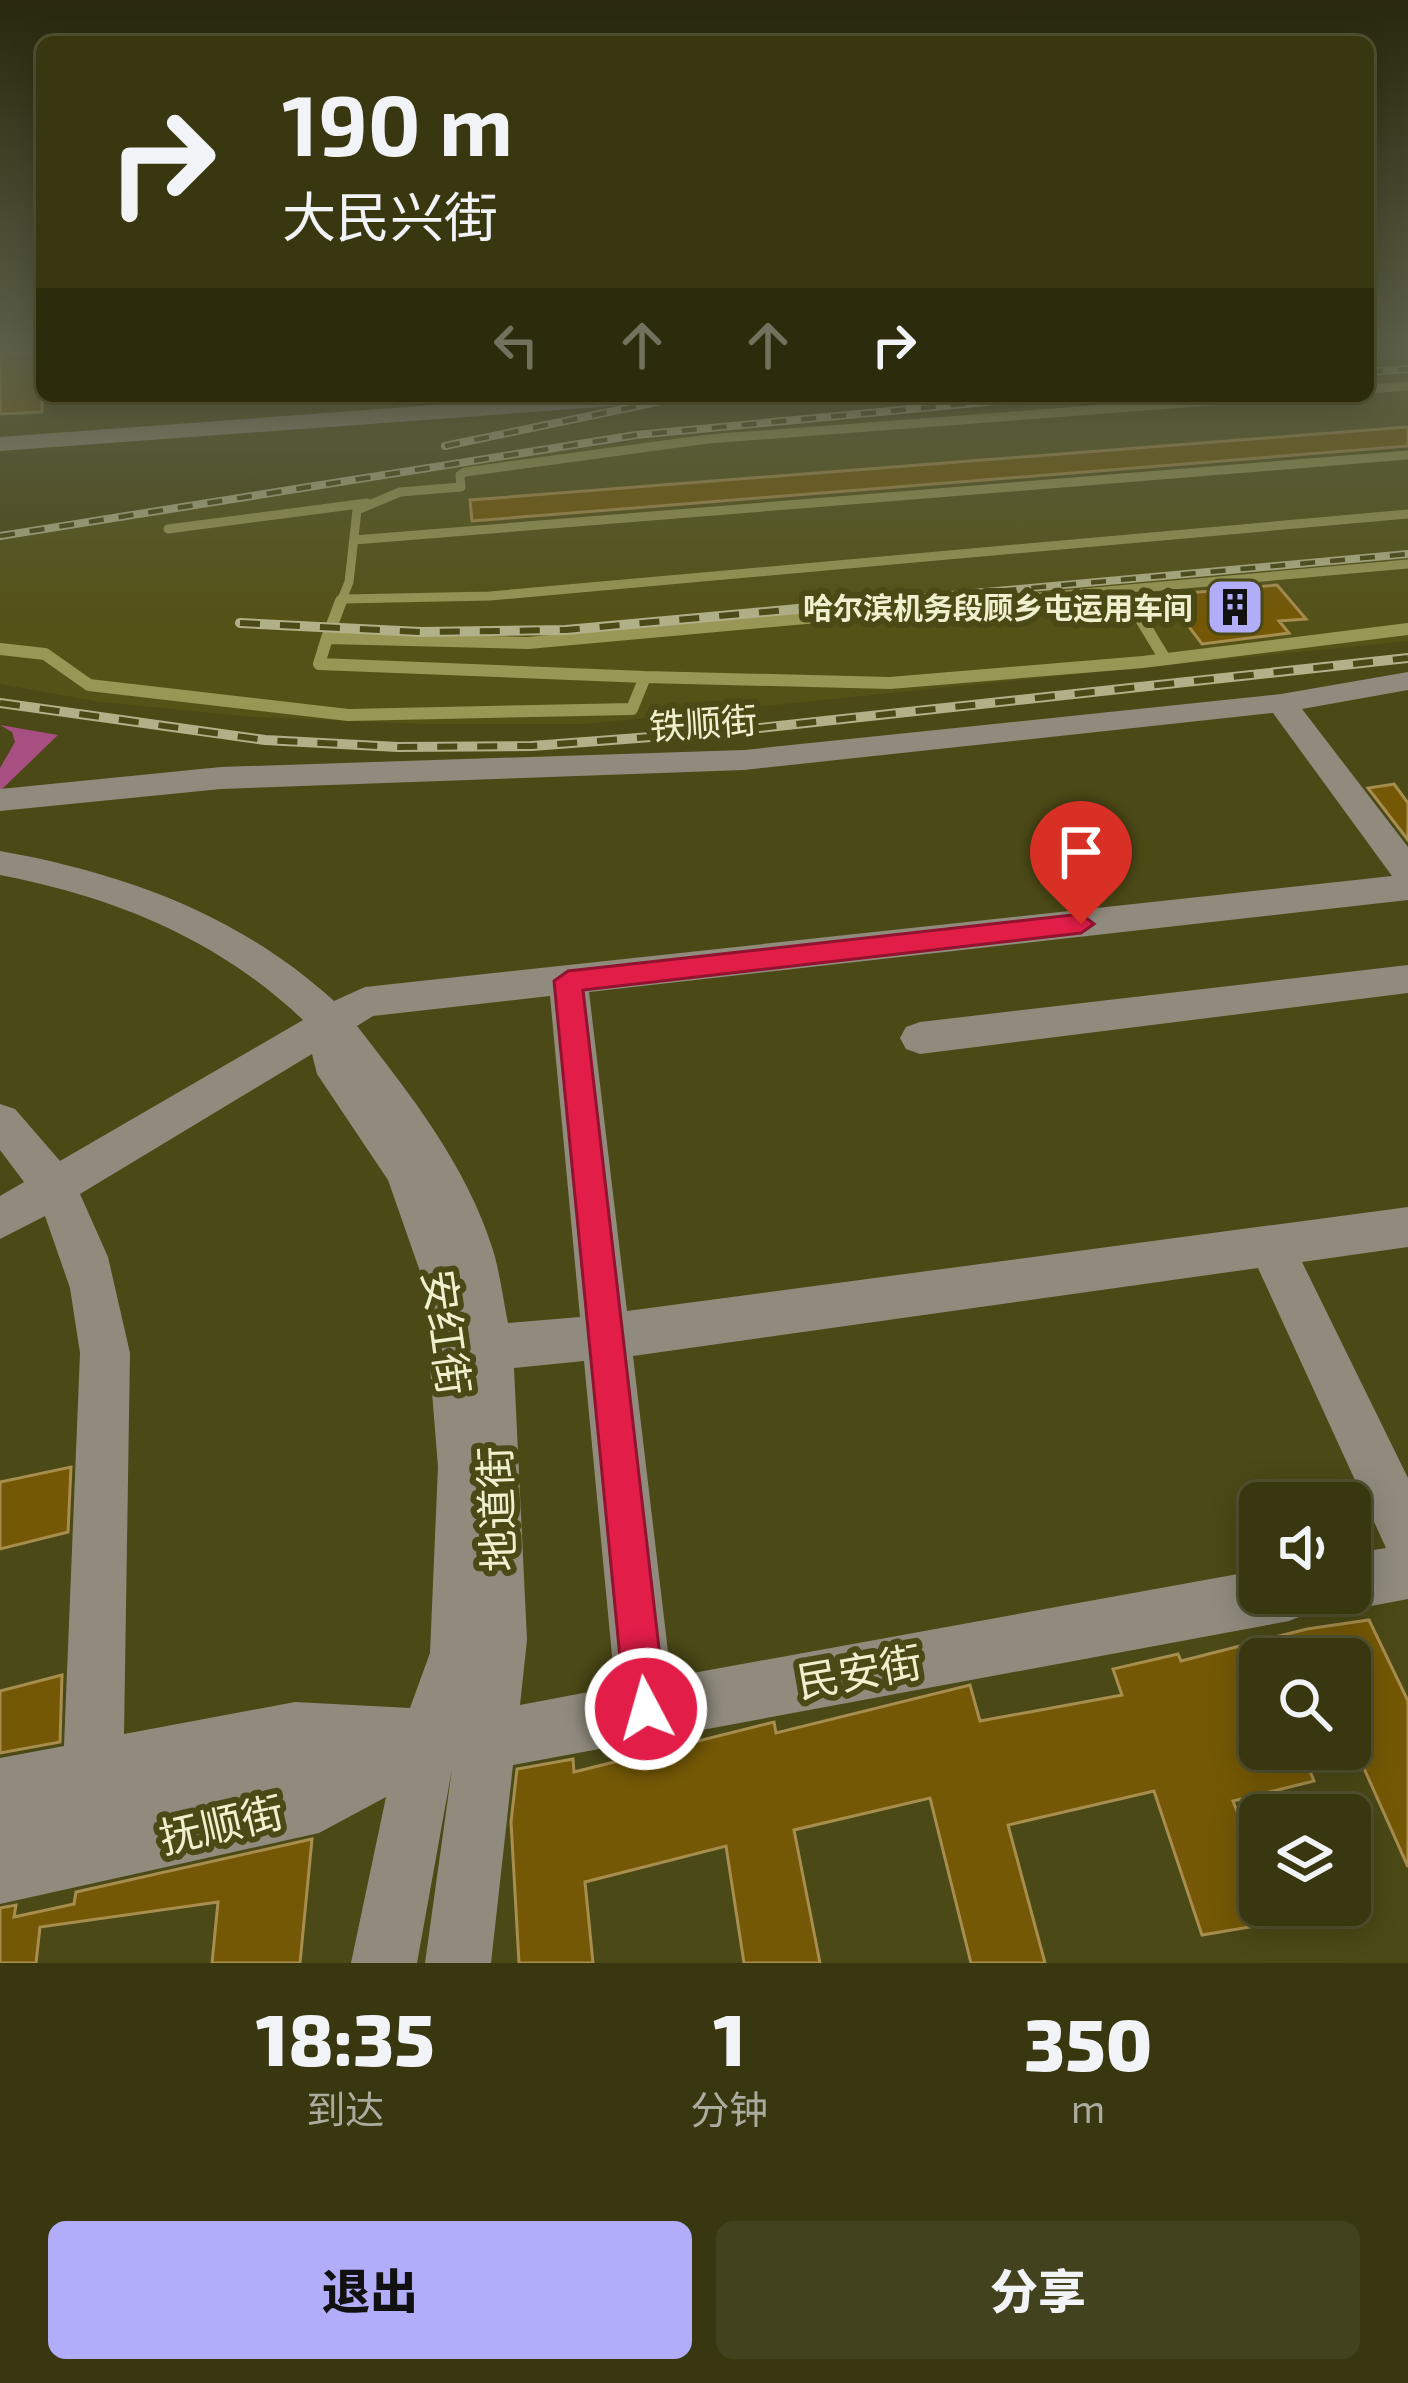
<!DOCTYPE html>
<html lang="zh">
<head>
<meta charset="utf-8">
<style>
	:root { --surface:#383710; --page:#43421e; --text:#f1f3f6; --muted:#abac9f; --line:#525130; --accent:#b2adf9 }
	body { margin:0; font-family:"Exo 2","Noto Sans SC",sans-serif; background:var(--page); color:var(--text); height:100vh; display:flex; flex-direction:column; font-size:45px; white-space:nowrap }
	* { box-sizing:border-box; margin:0 }
	p { font-size:39px; color:var(--muted) }
	.icon { flex:none; width:66px; height:66px; fill:none; stroke:currentColor; stroke-width:2; stroke-linecap:round; stroke-linejoin:round }
	.map { position:relative; height:1963px; overflow:hidden }
	.details { display:flex; flex-direction:column; background:var(--surface); flex:1 }
	.details>* { flex:none }
	.guide { position:absolute; left:36px; top:36px; width:1338px; height:366px; border-radius:18px; box-shadow:0 6px 30px #0003,0 0 0 3px var(--line); background:#383710; color:var(--text); overflow:hidden }
	.fabs { position:absolute; left:1239px; top:1482px; display:grid; gap:24px }
	.fabs a { display:grid; place-items:center; width:132px; height:132px; border-radius:18px; background:var(--surface); box-shadow:0 6px 30px #0003,0 0 0 3px var(--line); font-size:60px }
	.pin { position:absolute; display:grid; place-items:center; width:102px; height:102px; color:#fff; margin:-123px -51px; border-radius:50% 50% 50% 0; rotate:-45deg; box-shadow:0 0 12px #0007 }
	.pin .icon { rotate:45deg }
	.me { position:absolute; width:132px; margin:-66px; rotate:354deg; stroke-linejoin:round; filter:drop-shadow(0 0 9px #0008) }
	.turn { display:flex; align-items:center; gap:42px; height:252px; padding:0 48px; font-size:54px }
	.turn .icon { width:156px; height:156px; stroke-width:2.5 }
	.turn b { display:block; font-size:84px; line-height:102px }
	.lanes { display:flex; align-items:center; height:114px; padding:0 48px; background:#0003; justify-content:center; gap:60px; direction:ltr }
	.lanes .off { opacity:.35 }
	.eta { display:flex; justify-content:space-evenly; align-items:center; height:204px; text-align:center }
	.eta b { font-size:72px; font-weight:800; line-height:84px }
	.cta { display:flex; gap:24px; margin-top:auto; padding:24px 48px }
	.cta a { flex:1; height:138px; border-radius:18px; background:var(--accent); color:#111; font-size:48px; font-weight:800; line-height:138px; text-align:center }
	.cta a+a { background:var(--page); color:var(--text) }
	.map>svg:first-child { display:block }
</style>
</head>
<body>
<div class="map">
<svg width="1408" height="1963" viewBox="0 0 1408 1963">
	<rect width="100%" height="100%" fill="#4b4916"/>
	<path fill="#545217" d="M1408,376V641L585,724H425L253,717L100,702L0,684V540L473,463L673,436L1138,396H1368V379Z"/>
	<path fill="#a74f81" d="M0,725L58,735L0,791V768L15,742L12,732Z"/>
	<path fill="#745805" stroke="#a78d4e" stroke-width="3" d="M42,353V412L0,414V354Z
		M1408,427V446L472,521L470,500Z
		M1277,585L1306,619L1279,621L1289,633L1202,644L1165,595Z
		M1394,784L1408,803V840L1368,788Z
		M71,1467L68,1532L0,1549V1482Z
		M1369,1620L1408,1701V1867L1350,1737V1659H1260V1749H1301L1314,1781L1233,1801L1260,1871V1905H1273L1279,1922L1202,1935L1154,1791L1008,1825L1045,1963H971L930,1798L794,1830L820,1963H744L726,1846L585,1882L593,1963H519L511,1822L517,1769L573,1759L574,1772L774,1722L776,1733L970,1685L980,1721L1122,1695L1113,1669L1178,1654L1181,1661L1307,1629Z
		M62,1675L60,1742L0,1753V1691Z
		M312,1839L300,1963H212L218,1902L40,1927L36,1963H0V1908L16,1905L14,1917L74,1904L76,1892Z"/>
	<g fill="none" stroke-linecap="round" stroke-linejoin="round">
		<path stroke="#a4a379" stroke-width="3" stroke-dasharray="1.5 6" stroke-linecap="butt" d="M674,400L724,396"/>
		<path stroke="#999755" stroke-width="9" d="M1368,389L1408,386
			M168,529L367,503
			M354,540L1408,455
			M1123,590L1132,604
			M343,599L490,596L1408,514
			M340,604L349,582L357,510L400,492L461,487L460,475L465,472L708,439L1280,396
			M961,604L1408,564"/>
		<path stroke="#999755" stroke-width="12" d="M341,601L327,638L528,643L994,601
			M1130,601L1165,659
			M327,638L319,664L645,677
			M0,649L45,654L89,685L348,715L632,709L645,677L890,683L1143,662L1408,629"/>
		<path fill="#918b7e" fill-rule="evenodd" d="M559,396H667L655,403L0,451V437Z
			M1408,672V690L1302,709L1408,847V900L589,992L627,1311L1408,1207V1247L1302,1262L1408,1478V1599L1350,1610L1330,1602L1327,1593H1350V1554L1386,1548L1258,1268L633,1356L671,1677L1260,1570V1593H1317L1309,1613L1289,1621L513,1765L491,1963H425L452,1769L417,1963H351L386,1797L319,1833L0,1904V1758L64,1746L80,1353L70,1288L45,1216L0,1239V1196L24,1182L0,1150V1104L15,1109L60,1161L303,1020C218,939 114,897 0,875V851C124,873 240,915 334,1001L365,987L1392,876L1273,713L744,770L221,789L0,811V789L221,767L744,750L1281,694ZM550,996L580,1317L508,1323C503,1299 500,1273 493,1250C467,1166 410,1094 357,1026L373,1016ZM312,1054L317,1074L388,1180L423,1280L438,1467L430,1653L410,1708L295,1702L124,1734L130,1353L108,1257L80,1194ZM584,1361L615,1687L520,1705L527,1640L514,1368Z
			M1408,965V993L920,1054L906,1049L900,1038L906,1027L920,1022Z"/>
		<g stroke="#b1b088" stroke-width="8">
			<path id="rail-far1" d="M1368,372L1408,369
				M445,446L686,396
				M0,536L636,435L1050,396
				M852,604L1408,554"/>
		</g>
		<g stroke="#b1b088" stroke-width="10">
			<path id="rail" d="M240,623L421,632L566,630L885,601
				M0,703L265,740L398,747L532,746L731,731L1408,658"/>
		</g>
		<use href="#rail-far1" stroke="#4b4916" stroke-width="4.5" stroke-dasharray="15" stroke-linecap="butt"/>
		<use href="#rail" stroke="#4b4916" stroke-width="6" stroke-dasharray="20" stroke-linecap="butt"/>
	</g>
	<linearGradient id="sky" x2="0" y2="1"><stop stop-color="#29280c"/><stop offset="0.56" stop-color="#5b5f47"/><stop offset="1" stop-color="#5b5f47" stop-opacity="0"/></linearGradient>
	<rect width="1408" height="622" fill="url(#sky)"/>
	<path fill="#e11d48" stroke="#92132f" stroke-width="3" d="M1081,914L1094,924L1081,933L583,990L666,1709L660,1723L646,1729L631,1723L625,1709L554,981L568,971Z"/>
	<defs>
		<g id="building-square" transform="scale(3)"><rect x="-9" y="-9" width="18" height="18" rx="4" fill="#b2adf9" stroke="#4b4916"/><path d="M-4-6H4V6H1V3H-1V6H-4ZM-2.5-4.3h1.7v1.8h-1.7ZM.8-4.3h1.7v1.8H.8ZM-2.5-1h1.7V.8h-1.7ZM.8-1h1.7V.8H.8Z" fill="#111"/></g>
	</defs>
	<g fill-rule="evenodd">
		<use href="#building-square" x="1235" y="607"/>
	</g>
	<g text-anchor="middle" dominant-baseline="central" stroke-width="12" stroke-linejoin="round" paint-order="stroke">
		<g font-size="30" font-weight="bold" fill="#f0f0cf" stroke="#4b4916" text-anchor="end">
			<text x="1193" y="607">哈尔滨机务段顾乡屯运用车间</text>
		</g>
		<g font-size="36" fill="#f0f0cf" stroke="#4b4916">
			<text transform="translate(703 722) rotate(-4)">铁顺街</text>
		</g>
		<g font-size="42" fill="#f0f0cf" stroke="#4b4916">
			<text transform="translate(448 1332) rotate(82)">安红街</text>
			<text transform="translate(495 1509) rotate(-92)">地道街</text>
			<text transform="translate(859 1670) rotate(-10)">民安街</text>
			<text transform="translate(221 1823) rotate(-13)">抚顺街</text>
		</g>
	</g>
</svg>
<div class="fabs">
<a><svg class="icon" aria-label="sound" viewBox="0 0 24 24"><path d="M4 9h4l5-4v14l-5-4H4zM17 9q2 3 0 6"/></svg></a>
<a><svg class="icon" aria-label="search" viewBox="0 0 24 24"><circle cx="10" cy="10" r="6"/><path d="M15 15l6 6"/></svg></a>
<a><svg class="icon" aria-label="layers" viewBox="0 0 24 24"><path d="M12 4l9 5-9 5-9-5zM3 14l9 5 9-5"/></svg></a>
</div>
<div class="pin" style="left:1081px;top:924px;background:#d93025"><svg class="icon" aria-label="arrive" viewBox="0 0 24 24"><path d="M6 21V4h12l-3 4 3 4H6"/></svg></div>
<svg class="me" style="left:646px;top:1709px" viewBox="-20 -20 40 40"><circle r="17" fill="#e11d48" stroke="#fff" stroke-width="3"/><path d="M0-11L8 9 0 5-8 9z" fill="#fff"/></svg>
<div class="guide">
<div class="turn"><svg class="icon" aria-label="right" viewBox="0 0 24 24"><path d="M7 20v-9h11M14 6l5 5-5 5"/></svg><div><b>190 m</b>大民兴街</div></div>
<div class="lanes"><svg class="icon off" aria-label="left" viewBox="0 0 24 24"><path d="M17 20v-9H6M10 6l-5 5 5 5"/></svg><svg class="icon off" aria-label="ahead" viewBox="0 0 24 24"><path d="M12 20V5M6 11l6-6 6 6"/></svg><svg class="icon off" aria-label="ahead" viewBox="0 0 24 24"><path d="M12 20V5M6 11l6-6 6 6"/></svg><svg class="icon" aria-label="right" viewBox="0 0 24 24"><path d="M7 20v-9h11M14 6l5 5-5 5"/></svg></div>
</div>
</div>
<section class="details">
<div class="eta">
<div><b>18:35</b><p>到达</p></div>
<div><b>1</b><p>分钟</p></div>
<div><b>350</b><p>m</p></div>
</div>
<div class="cta"><a>退出</a><a>分享</a></div>
</section>
</body>
</html>
